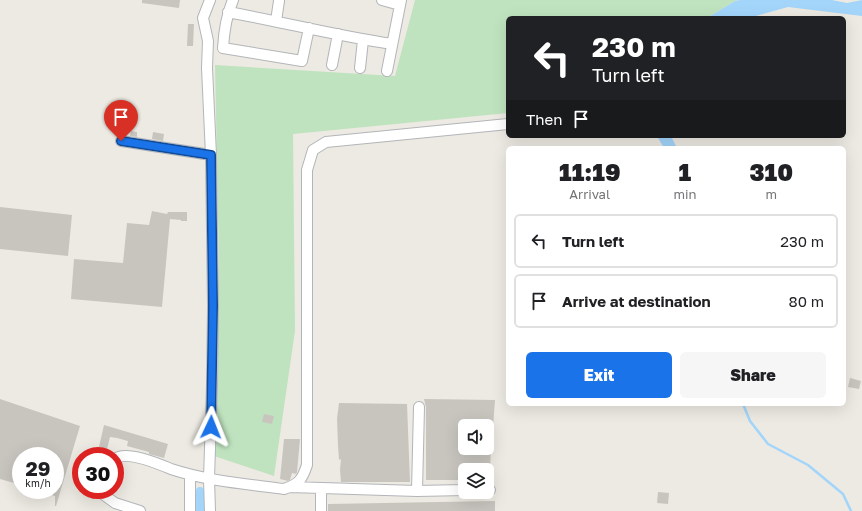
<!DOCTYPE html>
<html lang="en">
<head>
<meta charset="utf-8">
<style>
	:root { --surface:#fff; --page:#f6f6f6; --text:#202124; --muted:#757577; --line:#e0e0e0; --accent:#1a73e8 }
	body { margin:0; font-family:"Golos Text",sans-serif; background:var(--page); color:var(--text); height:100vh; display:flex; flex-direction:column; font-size:15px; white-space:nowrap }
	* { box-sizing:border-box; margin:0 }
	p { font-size:13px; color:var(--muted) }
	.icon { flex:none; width:22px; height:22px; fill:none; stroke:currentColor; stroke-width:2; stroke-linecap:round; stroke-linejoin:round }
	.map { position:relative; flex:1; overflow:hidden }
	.panel { position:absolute; left:506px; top:146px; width:340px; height:260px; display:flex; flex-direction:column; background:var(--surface); border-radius:6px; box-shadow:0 4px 16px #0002 }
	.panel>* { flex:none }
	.top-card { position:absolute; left:506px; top:16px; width:340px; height:122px; border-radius:6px; box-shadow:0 4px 16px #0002; background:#202124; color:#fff; overflow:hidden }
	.tools { position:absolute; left:458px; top:419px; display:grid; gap:8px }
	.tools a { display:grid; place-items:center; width:36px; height:36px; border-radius:6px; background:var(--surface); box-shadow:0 4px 16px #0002; font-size:20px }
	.speed { position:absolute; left:12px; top:447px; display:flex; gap:8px; font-size:20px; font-weight:700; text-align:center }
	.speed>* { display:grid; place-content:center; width:52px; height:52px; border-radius:50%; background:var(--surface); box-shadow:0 4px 16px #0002; line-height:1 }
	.speed small { font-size:10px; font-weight:400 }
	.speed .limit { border:6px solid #d22; background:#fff; color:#111 }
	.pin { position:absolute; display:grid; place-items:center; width:34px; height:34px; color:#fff; margin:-41px -17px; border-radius:50% 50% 50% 0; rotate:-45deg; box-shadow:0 0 4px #0007 }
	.pin .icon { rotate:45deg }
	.me { position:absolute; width:44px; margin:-22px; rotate:2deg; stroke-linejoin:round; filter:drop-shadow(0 0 3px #0008) }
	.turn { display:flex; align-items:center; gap:14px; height:84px; padding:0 20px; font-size:18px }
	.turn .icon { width:52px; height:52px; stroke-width:2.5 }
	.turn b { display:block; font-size:28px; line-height:34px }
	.then { display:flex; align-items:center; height:38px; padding:0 20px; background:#0003; gap:8px; font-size:15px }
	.eta { display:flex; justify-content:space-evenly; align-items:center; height:68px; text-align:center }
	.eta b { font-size:24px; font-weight:800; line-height:28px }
	.cta { display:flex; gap:8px; margin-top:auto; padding:8px 20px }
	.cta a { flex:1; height:46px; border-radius:6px; background:var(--accent); color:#fff; font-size:16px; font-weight:800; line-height:46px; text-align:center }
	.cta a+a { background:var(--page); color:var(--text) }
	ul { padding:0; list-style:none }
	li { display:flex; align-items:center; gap:12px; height:54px; margin:0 8px 6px; padding:0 12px; border:2px solid var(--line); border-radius:6px }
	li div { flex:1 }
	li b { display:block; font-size:15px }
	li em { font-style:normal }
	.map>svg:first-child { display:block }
</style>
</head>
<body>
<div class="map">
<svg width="862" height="511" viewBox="0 0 862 511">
	<rect width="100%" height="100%" fill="#eceae2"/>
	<path fill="#bfe3bf" d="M415,0H740L735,1L707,18H508V113L293,134L295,331L274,476L214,456L219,264L215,65L395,76Z"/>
	<path fill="#a3d5fb" d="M740,0H832L847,3L862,0V16L788,7L749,18H707L735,1Z
		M657,136H671L677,148H664Z"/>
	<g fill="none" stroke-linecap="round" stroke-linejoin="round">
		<path stroke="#a3d5fb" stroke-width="2.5" d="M743,404L750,421L768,444L808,465L843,494L851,511"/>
		<path stroke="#a3d5fb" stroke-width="8" d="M200,491V511"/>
	</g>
	<path fill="#c8c5bf" d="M142,0H180L179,8L142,3Z
		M188,24H194L193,46H187Z
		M119,127H125V135H118Z
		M131,131L137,132V137L130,136Z
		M153,132L164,134L163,141L152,139Z
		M0,207L72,215L68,256L0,249Z
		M152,211L167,214L168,212H187V221H181V220L170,219L162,307L71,299L74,259L123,263L127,223L149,225Z
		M850,378L861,381L859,389L848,387Z
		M0,399L80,426L56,506H55V496L39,491V490H55V456H21V485L0,479Z
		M424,399L495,400L492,441H487V426H465V448H491L490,470H465V480H426V407Z
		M339,403L407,404L410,482H341L340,470L341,459L339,460L338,445L337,419Z
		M264,414L274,416L272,424L262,422Z
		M104,425L168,444L164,458L149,454V452L127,446L128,441L117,438L110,437L107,449L99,447Z
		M284,439H300L297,472L296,474L292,473L290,480L288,481L280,479Z
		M658,492L669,493L668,504L657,503Z
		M495,501V511H328V504Z"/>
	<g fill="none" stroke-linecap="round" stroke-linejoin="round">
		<g stroke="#b3b5b9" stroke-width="12">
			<path id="minor" d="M233,0C226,16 224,31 223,48L302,61L309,28
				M382,0L400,5
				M228,12C283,22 337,36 392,44
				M276,21L279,1
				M332,65L338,34
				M360,68L363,40
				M387,71L401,0
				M121,141L211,155
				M115,459C126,450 159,464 171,469C207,481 246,484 284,489C299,484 302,480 307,465V170L313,150L326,142L508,124
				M190,475V511
				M290,487L417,491L465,490
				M321,488V511
				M104,490V495L115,503L140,511
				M487,490H490
				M417,491L419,407
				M210,511L209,479L212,384L213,306L211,155L207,68L208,41L203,18L210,0"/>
		</g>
		<use href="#minor" stroke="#fff" stroke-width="10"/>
	</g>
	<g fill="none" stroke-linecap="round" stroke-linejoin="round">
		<g stroke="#114b97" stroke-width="10">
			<path id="route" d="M121,141L211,155L213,306L211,427"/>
		</g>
		<use href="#route" stroke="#1a73e8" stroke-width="7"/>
	</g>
</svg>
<div class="tools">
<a><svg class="icon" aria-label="sound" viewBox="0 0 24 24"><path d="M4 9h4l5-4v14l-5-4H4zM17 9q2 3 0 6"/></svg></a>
<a><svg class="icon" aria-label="layers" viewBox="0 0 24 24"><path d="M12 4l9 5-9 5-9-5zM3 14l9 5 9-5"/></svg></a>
</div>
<div class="speed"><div>29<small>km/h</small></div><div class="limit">30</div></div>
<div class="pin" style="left:121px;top:141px;background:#d93025"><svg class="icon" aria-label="arrive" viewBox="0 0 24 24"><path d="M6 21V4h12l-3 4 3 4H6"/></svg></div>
<svg class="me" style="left:211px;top:427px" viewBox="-20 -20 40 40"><path d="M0-17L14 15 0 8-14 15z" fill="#1a73e8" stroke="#fff" stroke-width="4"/></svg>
<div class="top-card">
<div class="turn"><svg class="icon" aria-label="left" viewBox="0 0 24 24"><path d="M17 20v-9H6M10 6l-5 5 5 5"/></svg><div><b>230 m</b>Turn left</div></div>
<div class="then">Then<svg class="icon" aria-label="arrive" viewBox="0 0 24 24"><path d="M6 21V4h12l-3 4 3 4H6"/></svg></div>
</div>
<section class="panel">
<div class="eta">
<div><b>11:19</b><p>Arrival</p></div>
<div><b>1</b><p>min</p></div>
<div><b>310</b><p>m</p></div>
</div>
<ul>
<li><svg class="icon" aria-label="left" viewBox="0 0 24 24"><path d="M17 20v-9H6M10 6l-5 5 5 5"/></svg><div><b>Turn left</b></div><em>230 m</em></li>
<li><svg class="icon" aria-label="arrive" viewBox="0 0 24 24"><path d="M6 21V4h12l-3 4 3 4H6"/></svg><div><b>Arrive at destination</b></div><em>80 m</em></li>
</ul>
<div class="cta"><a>Exit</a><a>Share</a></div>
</section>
</div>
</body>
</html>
